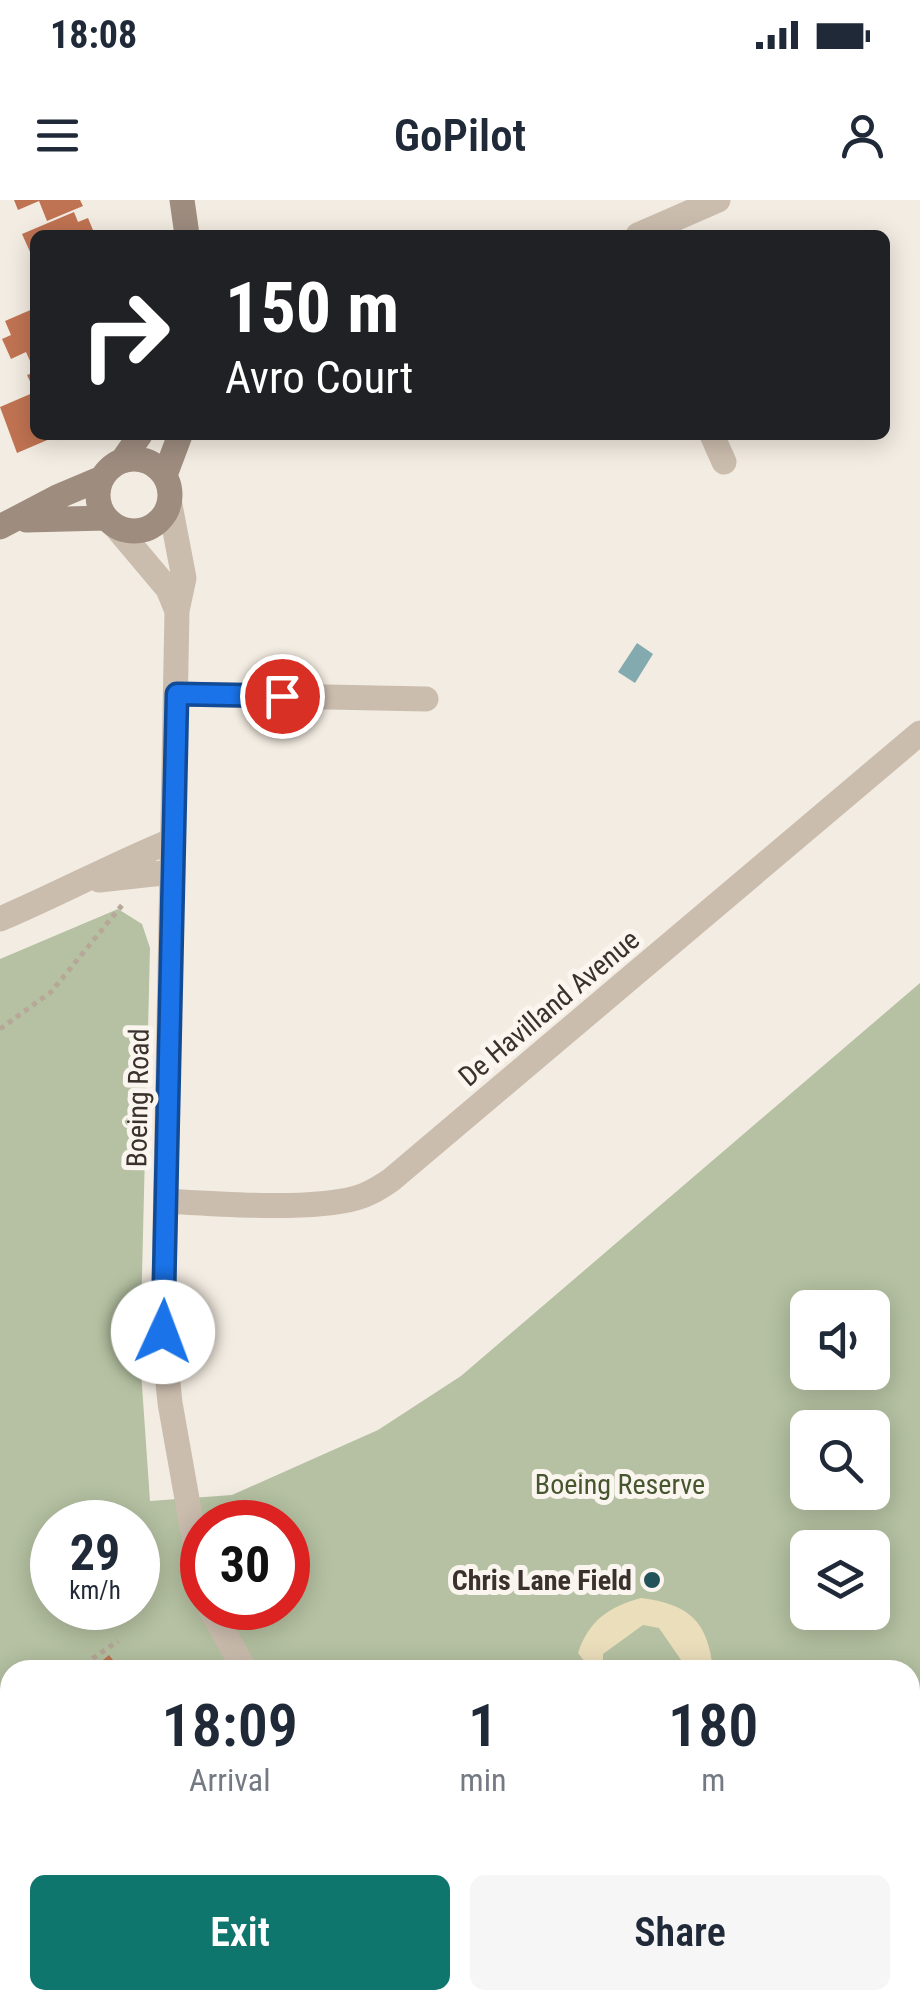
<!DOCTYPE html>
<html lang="en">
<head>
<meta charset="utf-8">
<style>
	:root { --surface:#fff; --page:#f6f6f7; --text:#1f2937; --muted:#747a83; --accent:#0f766e }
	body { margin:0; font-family:"Roboto Condensed",sans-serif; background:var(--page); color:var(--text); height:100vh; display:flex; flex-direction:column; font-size:38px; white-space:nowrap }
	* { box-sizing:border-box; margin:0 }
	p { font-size:32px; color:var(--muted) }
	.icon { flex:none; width:55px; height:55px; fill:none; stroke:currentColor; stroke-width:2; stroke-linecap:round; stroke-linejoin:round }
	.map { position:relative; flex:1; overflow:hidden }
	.drawer { position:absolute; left:0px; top:1460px; width:920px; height:350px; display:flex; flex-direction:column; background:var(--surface); border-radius:30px 30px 0 0; box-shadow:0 5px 25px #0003 }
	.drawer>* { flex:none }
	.guide { position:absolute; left:30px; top:30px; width:860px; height:210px; border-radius:15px; box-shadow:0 5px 25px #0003; background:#202124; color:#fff; overflow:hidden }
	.buttons { position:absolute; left:790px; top:1090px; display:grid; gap:20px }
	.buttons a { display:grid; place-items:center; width:100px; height:100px; border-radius:15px; background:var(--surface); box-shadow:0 5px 25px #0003; font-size:50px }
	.speed { position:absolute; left:30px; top:1300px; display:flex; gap:20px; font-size:50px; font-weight:700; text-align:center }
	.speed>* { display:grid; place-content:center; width:130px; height:130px; border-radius:50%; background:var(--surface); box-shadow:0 5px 25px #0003; line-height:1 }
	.speed small { font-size:25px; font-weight:400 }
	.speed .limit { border:15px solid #d22; background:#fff; color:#111 }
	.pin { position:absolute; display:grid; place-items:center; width:85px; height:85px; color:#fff; margin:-42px; border:5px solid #fff; border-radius:50%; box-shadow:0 2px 10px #0007 }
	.me { position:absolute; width:110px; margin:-55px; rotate:2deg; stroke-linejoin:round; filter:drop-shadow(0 0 8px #0008) }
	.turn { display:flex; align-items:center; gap:35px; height:210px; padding:0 30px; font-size:45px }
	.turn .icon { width:130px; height:130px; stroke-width:2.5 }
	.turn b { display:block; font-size:70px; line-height:85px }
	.eta { display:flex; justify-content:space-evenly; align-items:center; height:170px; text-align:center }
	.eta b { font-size:60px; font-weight:600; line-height:70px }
	.primary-button { display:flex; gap:20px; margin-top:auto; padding:20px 30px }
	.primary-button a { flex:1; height:115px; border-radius:15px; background:var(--accent); color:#fff; font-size:40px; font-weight:600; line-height:115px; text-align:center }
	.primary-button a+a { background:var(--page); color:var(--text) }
	.status { display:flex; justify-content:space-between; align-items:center; height:70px; padding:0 50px; background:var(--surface); direction:ltr }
	.status svg { height:28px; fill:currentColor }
	header { display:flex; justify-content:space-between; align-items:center; height:130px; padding:0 30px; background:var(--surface); font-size:45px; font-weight:600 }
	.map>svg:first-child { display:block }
</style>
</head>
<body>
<div class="status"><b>18:08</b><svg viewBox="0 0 49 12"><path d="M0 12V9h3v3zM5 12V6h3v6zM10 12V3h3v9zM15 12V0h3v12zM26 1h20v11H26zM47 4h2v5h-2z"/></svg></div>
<header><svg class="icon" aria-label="menu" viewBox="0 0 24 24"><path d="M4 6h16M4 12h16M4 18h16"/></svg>GoPilot<svg class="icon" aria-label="person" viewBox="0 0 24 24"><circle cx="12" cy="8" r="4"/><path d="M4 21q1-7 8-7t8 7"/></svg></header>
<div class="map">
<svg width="920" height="1810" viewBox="0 0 920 1810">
	<rect width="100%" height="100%" fill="#f3ece2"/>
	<path fill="#b5c1a2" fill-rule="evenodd" d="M118,709L142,724L150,748L140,1157L150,1301L232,1295L378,1230L461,1176L920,783V1810H0V759ZM808,1108H872V1172H808ZM808,1228H872V1292H808ZM52,1322H138V1408H52ZM202,1322H288V1408H202ZM808,1348H872V1412H808ZM10,1470H910V1800H10Z"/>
	<path fill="#ebdebb" d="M641,1398C689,1404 708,1421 713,1470H688L659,1428L643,1425L603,1454V1470H591L578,1453C589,1420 609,1407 641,1398Z"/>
	<path fill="#82aaaf" d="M637,443L653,454L635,483L618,472Z"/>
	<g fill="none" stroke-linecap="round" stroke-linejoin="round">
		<path stroke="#82aaaf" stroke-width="9" d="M910,1675L920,1666
			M835,1810L839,1800"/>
	</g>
	<path fill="#c07352" d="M14,0H80L83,6L47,21L39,1L18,10Z
		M74,12L78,22L88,18L95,35H35V63L22,34Z
		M35,108V235H59L17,253L0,207L35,192L27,175L35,172L26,152L11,159L2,139L11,135L5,121Z
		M109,1455L121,1470H91Z
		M146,1800H248V1810H147Z"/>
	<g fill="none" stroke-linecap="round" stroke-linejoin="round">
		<path stroke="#b7a798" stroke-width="5" stroke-dasharray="5 5" stroke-linecap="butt" d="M0,829L51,792L123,704
			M76,1470L118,1441
			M0,1561L10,1548
			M910,1604L920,1595
			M0,1615L10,1625
			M0,1688L10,1690
			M0,1739L10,1724
			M378,1800L385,1810
			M506,1800L513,1810
			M684,1800L691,1810
			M775,1810L778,1800"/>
		<path stroke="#cbbdae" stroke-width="25" d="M638,35L718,0
			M712,235L724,262
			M170,305L184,378L177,411L163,1132L170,1203L202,1383
			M115,326L168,389L177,411
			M177,494L426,499
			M99,680L172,672
			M0,719C59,694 114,664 173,640
			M167,1001C217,1004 310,1011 356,998C369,995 380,987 391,980L920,533
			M210,1408L245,1470"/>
		<path stroke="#9e8c7f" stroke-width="25" d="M182,0L187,35
			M98 295a36 36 0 1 1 72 0a36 36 0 1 1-72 0Z
			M122,261L140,235
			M165,275L180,235
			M26,320L106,318
			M0,327L57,297L102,278"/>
	</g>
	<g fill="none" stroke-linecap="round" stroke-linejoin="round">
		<g stroke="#114b97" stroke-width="25">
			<path id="route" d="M163,1132L177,494L282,496"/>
		</g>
		<use href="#route" stroke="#1a73e8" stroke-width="18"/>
	</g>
	<circle fill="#23535a" stroke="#faf5ee" stroke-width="4" cx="652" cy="1380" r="10"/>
	<g text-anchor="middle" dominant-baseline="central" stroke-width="10" stroke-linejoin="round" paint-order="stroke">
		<g font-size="28" fill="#3a312c" stroke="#faf5ee">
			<text transform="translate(549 808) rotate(-40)">De Havilland Avenue</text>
			<text transform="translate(138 898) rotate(-89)">Boeing Road</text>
		</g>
		<g font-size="28" fill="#465730" stroke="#faf5ee">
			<text x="620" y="1284">Boeing Reserve</text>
		</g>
		<g font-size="28" font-weight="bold" fill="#3a312c" stroke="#faf5ee" text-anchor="end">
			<text x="632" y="1380">Chris Lane Field</text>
		</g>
	</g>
</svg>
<div class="buttons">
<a><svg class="icon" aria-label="sound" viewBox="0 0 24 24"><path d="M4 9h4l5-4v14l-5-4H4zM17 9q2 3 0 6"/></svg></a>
<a><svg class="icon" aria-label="search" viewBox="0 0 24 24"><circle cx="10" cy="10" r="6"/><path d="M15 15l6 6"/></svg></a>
<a><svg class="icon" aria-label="layers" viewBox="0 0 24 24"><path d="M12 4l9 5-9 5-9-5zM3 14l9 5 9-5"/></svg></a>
</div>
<div class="speed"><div>29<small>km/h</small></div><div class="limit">30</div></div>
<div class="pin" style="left:282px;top:496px;background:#d93025"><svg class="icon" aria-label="arrive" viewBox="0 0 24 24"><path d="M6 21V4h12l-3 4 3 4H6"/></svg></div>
<svg class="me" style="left:163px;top:1132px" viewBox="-20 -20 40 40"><circle r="19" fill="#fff"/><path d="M0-13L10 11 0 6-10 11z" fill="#1a73e8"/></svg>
<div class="guide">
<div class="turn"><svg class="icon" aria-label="right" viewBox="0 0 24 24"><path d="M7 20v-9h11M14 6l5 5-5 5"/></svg><div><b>150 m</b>Avro Court</div></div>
</div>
<section class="drawer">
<div class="eta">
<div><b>18:09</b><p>Arrival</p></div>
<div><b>1</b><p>min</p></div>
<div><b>180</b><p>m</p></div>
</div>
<div class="primary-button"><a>Exit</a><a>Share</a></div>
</section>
</div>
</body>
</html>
